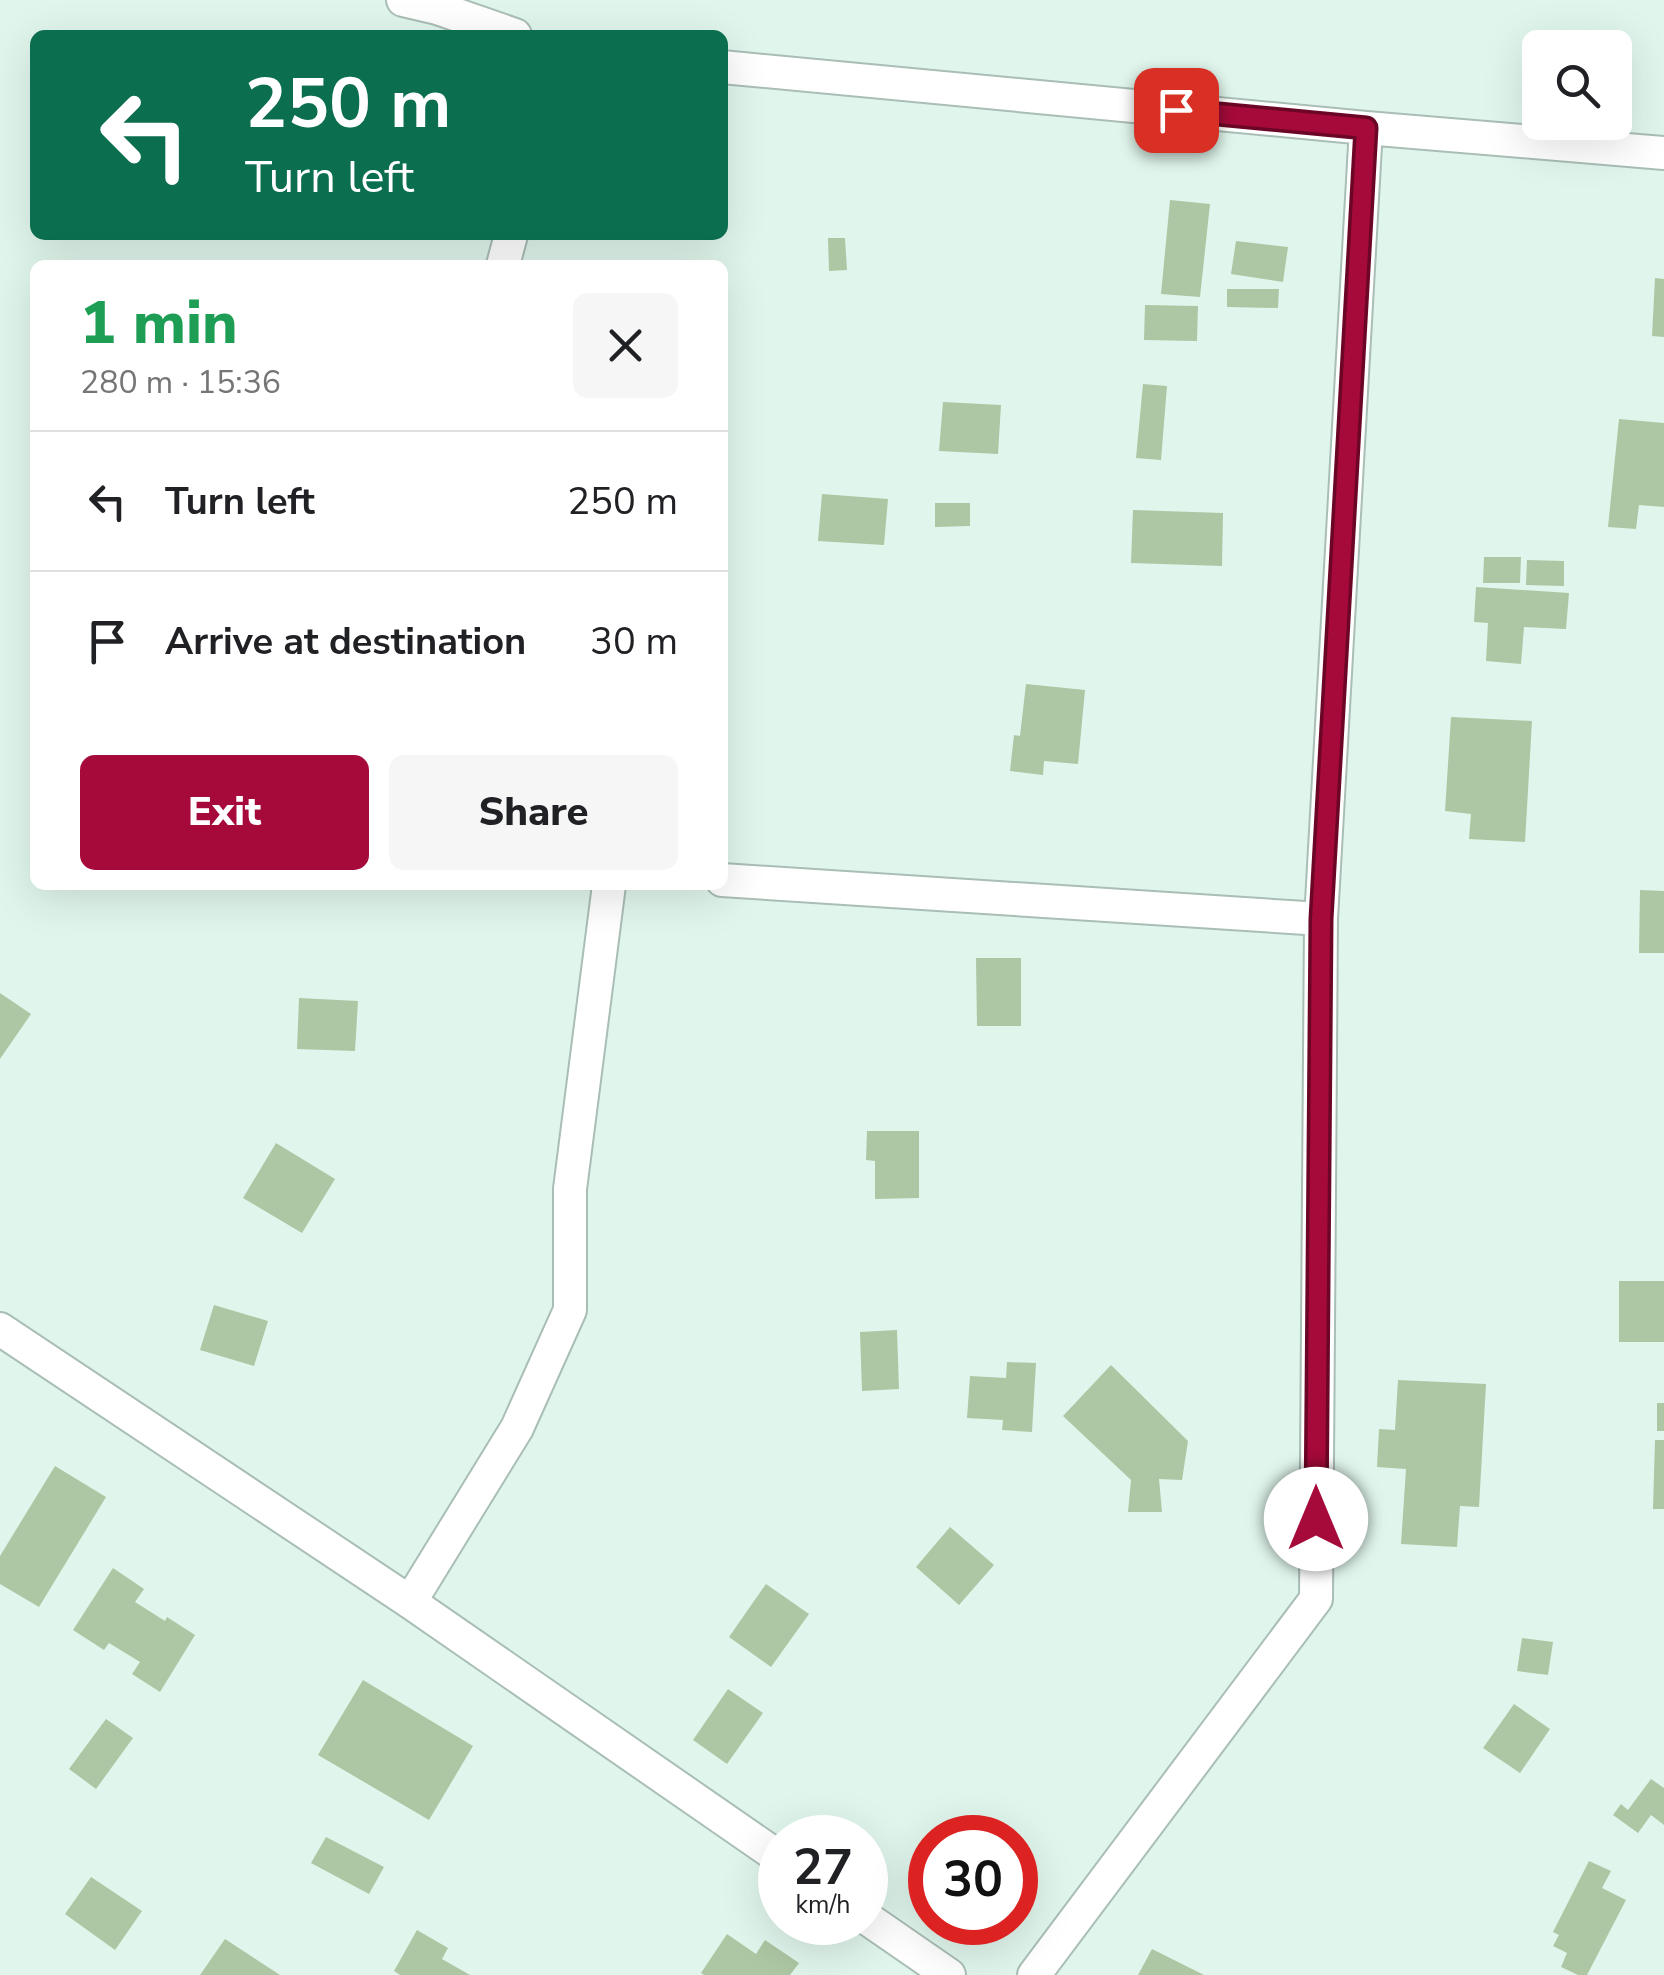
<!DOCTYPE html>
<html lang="en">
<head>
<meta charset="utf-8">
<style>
	:root { --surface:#fff; --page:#f6f6f6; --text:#202124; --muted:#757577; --line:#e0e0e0; --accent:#a50a3a }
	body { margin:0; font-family:"Nunito Sans",sans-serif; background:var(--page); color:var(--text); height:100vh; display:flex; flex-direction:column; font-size:38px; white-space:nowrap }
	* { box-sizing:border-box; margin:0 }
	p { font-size:32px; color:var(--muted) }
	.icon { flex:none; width:55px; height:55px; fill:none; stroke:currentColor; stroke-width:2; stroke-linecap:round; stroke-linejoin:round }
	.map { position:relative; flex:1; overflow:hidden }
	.panel { position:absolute; left:30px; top:260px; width:698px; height:630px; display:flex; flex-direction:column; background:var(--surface); border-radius:15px; box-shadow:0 10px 40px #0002 }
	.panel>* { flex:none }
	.hud { position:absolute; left:30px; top:30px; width:698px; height:210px; border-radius:15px; box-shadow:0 10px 40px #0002; background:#0b6e4f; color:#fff; overflow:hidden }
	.fabs { position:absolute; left:1522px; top:30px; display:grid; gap:20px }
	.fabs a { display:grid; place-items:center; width:110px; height:110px; border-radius:15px; background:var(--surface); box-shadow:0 10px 40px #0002; font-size:50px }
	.speed { position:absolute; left:758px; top:1815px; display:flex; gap:20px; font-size:50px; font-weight:700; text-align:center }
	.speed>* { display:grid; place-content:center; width:130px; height:130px; border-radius:50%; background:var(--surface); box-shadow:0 10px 40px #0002; line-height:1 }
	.speed small { font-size:25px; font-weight:400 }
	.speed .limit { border:15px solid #d22; background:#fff; color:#111 }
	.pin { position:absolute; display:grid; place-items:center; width:85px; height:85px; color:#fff; margin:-42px; border-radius:20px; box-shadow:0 5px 15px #0006 }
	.me { position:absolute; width:110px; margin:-55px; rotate:0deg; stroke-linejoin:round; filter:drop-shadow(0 0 8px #0008) }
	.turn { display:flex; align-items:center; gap:35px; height:210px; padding:0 50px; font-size:45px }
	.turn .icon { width:130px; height:130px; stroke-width:2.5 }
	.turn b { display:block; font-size:70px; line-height:85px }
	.round { display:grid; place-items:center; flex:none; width:105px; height:105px; border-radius:15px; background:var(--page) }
	.head { display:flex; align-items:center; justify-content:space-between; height:170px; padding:0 50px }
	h1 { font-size:60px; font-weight:800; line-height:75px; color:#1e9e55 }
	.primary-button { display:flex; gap:20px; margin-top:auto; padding:20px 50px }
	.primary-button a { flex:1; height:115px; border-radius:15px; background:var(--accent); color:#fff; font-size:40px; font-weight:800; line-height:115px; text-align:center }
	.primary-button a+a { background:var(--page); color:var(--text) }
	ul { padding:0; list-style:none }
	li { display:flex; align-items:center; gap:30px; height:140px; padding:0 50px; border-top:2px solid var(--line) }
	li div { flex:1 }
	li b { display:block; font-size:38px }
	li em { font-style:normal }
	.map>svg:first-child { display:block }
</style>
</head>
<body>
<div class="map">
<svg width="1664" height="1975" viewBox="0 0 1664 1975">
	<rect width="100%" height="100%" fill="#e0f6ec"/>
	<path fill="#adc6a3" d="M1170,200L1210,204L1200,297L1161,294Z
		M828,238H845L847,270L829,271Z
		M1236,241L1288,247L1283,282L1231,274Z
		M1655,278L1664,279V337L1652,336Z
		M1227,289H1279L1278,308L1227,307Z
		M1145,305L1198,306L1197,341L1144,340Z
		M1143,384L1167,386L1161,460L1136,458Z
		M943,402L1001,405L998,454L939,451Z
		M1619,419L1664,423V507L1639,505L1636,529L1608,527Z
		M822,494L888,499L884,545L818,541Z
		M935,503H970V526L935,527Z
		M1133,510L1223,513L1222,566L1131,563Z
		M1484,557H1521L1520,583H1483Z
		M1527,560L1564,561V586L1526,585Z
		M1476,587L1569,593L1566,629L1524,627L1521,664L1486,661L1488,623L1474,622Z
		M1026,684L1085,690L1078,764L1044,761L1043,775L1010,771L1014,735L1020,736Z
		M1451,717L1532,721L1525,842L1469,839L1471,814L1445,811Z
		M1640,890L1664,891V953H1639Z
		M976,958H1021V1026H977Z
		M0,993L31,1014L0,1059Z
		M299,998L358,1001L355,1051L297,1049Z
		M867,1131H919V1198L875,1199V1161L866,1160Z
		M276,1143L335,1179L302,1233L243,1198Z
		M1619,1281H1664V1342H1619Z
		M214,1305L268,1321L254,1366L200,1350Z
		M897,1330L899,1389L862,1391L860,1332Z
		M1007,1362L1036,1363L1032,1432L1002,1430L1003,1420L967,1418L970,1376L1006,1378Z
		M1111,1365L1188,1441L1182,1480L1159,1479L1162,1512H1128L1131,1480L1063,1416Z
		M1398,1380L1486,1384L1479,1507L1460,1506L1457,1547L1401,1544L1406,1469L1377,1467L1379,1429L1395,1430Z
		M1657,1403H1664V1431H1657Z
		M1655,1440H1664V1509H1653Z
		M55,1466L106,1497L39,1607L0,1584V1556Z
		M950,1527L994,1565L959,1605L916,1567Z
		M113,1568L144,1589L135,1602L165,1621L167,1617L195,1635L160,1692L132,1674L140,1662L109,1643L104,1650L73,1630Z
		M766,1584L809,1614L771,1667L729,1637Z
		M1522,1638L1553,1642L1548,1675L1517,1671Z
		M363,1680L473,1746L429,1820L318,1755Z
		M728,1689L763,1713L727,1764L693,1740Z
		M1514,1704L1550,1729L1520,1773L1483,1748Z
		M106,1719L133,1738L96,1789L69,1769Z
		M1651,1779L1664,1788V1825L1651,1815L1638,1833L1613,1815L1621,1804L1628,1810Z
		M326,1837L384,1867L369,1894L311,1863Z
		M1589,1861L1611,1871L1602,1888L1626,1900L1587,1975H1578L1561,1967L1567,1953L1553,1946L1559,1935L1553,1932Z
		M91,1877L142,1911L115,1950L65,1914Z
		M417,1930L448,1948L442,1959L470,1975H400L394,1971Z
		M727,1934L756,1954L765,1940L799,1963L790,1975H704L701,1973Z
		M225,1939L280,1975H200Z
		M1152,1949L1204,1975H1138Z"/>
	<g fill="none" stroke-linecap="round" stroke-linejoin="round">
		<g stroke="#a9beb5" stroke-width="36">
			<path id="street" d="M403,0L437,8L515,35
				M722,67L1366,128L1664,153
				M503,265L511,235
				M722,880L1321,919
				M0,1329L410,1602L780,1858
				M410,1602L517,1428L570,1310V1189L609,885
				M865,1917L949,1975
				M1034,1975L1316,1599L1321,919L1366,128"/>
		</g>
		<use href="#street" stroke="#fff" stroke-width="32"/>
	</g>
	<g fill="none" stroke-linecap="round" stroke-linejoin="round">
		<g stroke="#6b0626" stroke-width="25">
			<path id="route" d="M1176,110L1366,128L1321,919L1316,1519"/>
		</g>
		<use href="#route" stroke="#a50a3a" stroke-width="18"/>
	</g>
</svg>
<div class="fabs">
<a><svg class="icon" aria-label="search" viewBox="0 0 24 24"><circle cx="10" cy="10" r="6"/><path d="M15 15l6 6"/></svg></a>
</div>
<div class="speed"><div>27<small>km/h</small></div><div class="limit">30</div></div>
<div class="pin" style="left:1176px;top:110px;background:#d93025"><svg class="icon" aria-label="arrive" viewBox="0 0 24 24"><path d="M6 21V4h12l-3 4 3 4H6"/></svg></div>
<svg class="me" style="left:1316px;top:1519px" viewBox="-20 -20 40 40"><circle r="19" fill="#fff"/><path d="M0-13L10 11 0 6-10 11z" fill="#a50a3a"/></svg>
<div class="hud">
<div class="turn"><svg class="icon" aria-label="left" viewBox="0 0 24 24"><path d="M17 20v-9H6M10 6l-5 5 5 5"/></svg><div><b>250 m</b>Turn left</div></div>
</div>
<section class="panel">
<div class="head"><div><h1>1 min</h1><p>280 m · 15:36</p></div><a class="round"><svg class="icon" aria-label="close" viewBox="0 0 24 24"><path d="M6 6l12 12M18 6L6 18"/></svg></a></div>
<ul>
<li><svg class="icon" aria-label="left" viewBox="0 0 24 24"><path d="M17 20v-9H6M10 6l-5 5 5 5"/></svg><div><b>Turn left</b></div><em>250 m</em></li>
<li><svg class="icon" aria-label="arrive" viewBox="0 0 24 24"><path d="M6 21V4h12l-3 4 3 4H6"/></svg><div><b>Arrive at destination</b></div><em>30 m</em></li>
</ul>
<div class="primary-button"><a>Exit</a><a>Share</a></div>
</section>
</div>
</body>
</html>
